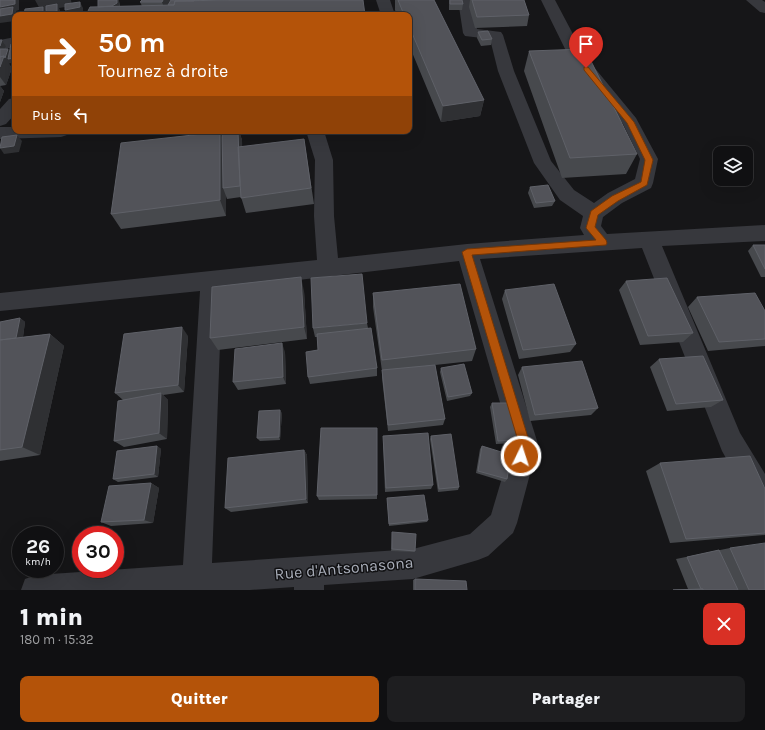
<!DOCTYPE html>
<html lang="fr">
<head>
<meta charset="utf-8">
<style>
	:root { --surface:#101012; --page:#1e1e20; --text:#f1f3f6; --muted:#9c9d9f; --line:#303032; --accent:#b45309 }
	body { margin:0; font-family:Karla,sans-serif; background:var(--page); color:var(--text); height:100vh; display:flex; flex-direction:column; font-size:15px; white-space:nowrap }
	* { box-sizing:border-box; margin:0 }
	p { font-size:13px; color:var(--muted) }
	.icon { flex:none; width:22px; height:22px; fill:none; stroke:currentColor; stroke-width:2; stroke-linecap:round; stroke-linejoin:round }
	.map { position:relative; height:590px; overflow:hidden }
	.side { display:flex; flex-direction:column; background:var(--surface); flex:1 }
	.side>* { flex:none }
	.hud { position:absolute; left:12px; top:12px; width:400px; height:122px; border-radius:8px; box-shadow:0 4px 16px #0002,0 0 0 1px var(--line); background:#b45309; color:#fff; overflow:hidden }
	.fabs { position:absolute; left:713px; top:146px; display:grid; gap:8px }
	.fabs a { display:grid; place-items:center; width:40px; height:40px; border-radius:8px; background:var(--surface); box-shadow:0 4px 16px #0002,0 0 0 1px var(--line); font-size:20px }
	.speed { position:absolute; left:12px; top:526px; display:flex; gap:8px; font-size:20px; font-weight:700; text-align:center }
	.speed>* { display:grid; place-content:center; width:52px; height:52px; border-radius:50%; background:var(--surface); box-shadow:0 4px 16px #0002,0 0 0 1px var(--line); line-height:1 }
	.speed small { font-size:10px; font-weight:400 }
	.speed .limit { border:6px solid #d22; background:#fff; color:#111 }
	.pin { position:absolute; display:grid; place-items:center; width:34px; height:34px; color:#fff; margin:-41px -17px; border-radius:50% 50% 50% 0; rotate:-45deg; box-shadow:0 0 4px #0007 }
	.pin .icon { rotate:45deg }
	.me { position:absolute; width:44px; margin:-22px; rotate:4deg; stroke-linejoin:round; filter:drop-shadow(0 0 3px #0008) }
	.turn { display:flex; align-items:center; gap:14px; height:84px; padding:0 20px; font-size:18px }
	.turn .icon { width:52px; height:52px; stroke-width:2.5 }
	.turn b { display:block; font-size:28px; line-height:34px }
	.then { display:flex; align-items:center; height:38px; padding:0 20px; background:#0003; gap:8px; font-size:15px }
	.round { display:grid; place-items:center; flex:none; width:42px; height:42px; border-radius:8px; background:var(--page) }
	.overview { display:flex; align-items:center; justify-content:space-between; height:68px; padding:0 20px }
	h1 { font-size:24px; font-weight:800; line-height:30px }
	.action { display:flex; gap:8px; margin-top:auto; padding:8px 20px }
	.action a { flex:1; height:46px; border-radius:8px; background:var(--accent); color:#fff; font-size:16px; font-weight:800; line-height:46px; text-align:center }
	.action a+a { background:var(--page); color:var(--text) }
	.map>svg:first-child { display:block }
</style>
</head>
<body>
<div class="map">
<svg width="765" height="590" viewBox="0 0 765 590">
	<rect width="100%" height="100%" fill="#161618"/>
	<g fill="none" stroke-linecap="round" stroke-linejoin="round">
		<path fill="#37383d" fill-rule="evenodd" d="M376,0H390L395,15H381Z
			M458,0H472L477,29L501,32L503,35L514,71L551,161L574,190L594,203L608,193L635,179L640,159L623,124L569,57L541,0H555L584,55L636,118L658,159L653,183L651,188L622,203L603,217L601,226L607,234L765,225V241L662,246L740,433L765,474V514L755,510L722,451L642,248L480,259L538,444L517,523L513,533L488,556L478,560L413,579L324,585V590H294V587L250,590H21L25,579L36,575L183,565L200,291L0,311V293L317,260L314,216L315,160L306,131H324L333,160L334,216L338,258L467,244L584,235L580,228L583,216L560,200L534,163L498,71L490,39L465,36L463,33ZM459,261L512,444L491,515L470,534L413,549L212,563L222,289Z
			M746,0H762L765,2V13L760,12Z
			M15,37V47L0,50V40Z
			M15,98V114L6,124L0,126V109L9,99Z
			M0,127H15V131H70L67,135L61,137L0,139Z"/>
	</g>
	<path fill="#47494d" d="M142,0H199V1L365,15L98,7L119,1L120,6H142L140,2Z
		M395,0H434L484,100L480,116L441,122L409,45V15H397L395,10Z
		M449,0H462L463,4L462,10H449Z
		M470,0H524L529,15L527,26L475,28L469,7Z
		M478,32L492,39L491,45L481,46L477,38Z
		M0,40H2L6,46L5,49L12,65L10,62L9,64L12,68L6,85L0,86L4,91L0,102Z
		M529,51L637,154L626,174L562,178L524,71Z
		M222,131H239L242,140V147L304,139L314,204L246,213L241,197L227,199L226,196V216L121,229L111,214L222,138Z
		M351,131H370V132L351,133Z
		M530,187L555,201L552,206L534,208L528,193Z
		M753,245H765V277H761L748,251Z
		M626,281L693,333L683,342L640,345L619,290Z
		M505,290L576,344L570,352L519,359L502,299Z
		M304,291L307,339L218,350L210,338Z
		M373,293L476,349L472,361L435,365L445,419L443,425L388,431L382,378V371L373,307Z
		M697,297L765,311V346L708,351L688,307Z
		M20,318L25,322L23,337L50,334L64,346L40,455L0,461V322Z
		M367,323L368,328L377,368V376L310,384L308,377L318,350L317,337H315L313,328Z
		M188,336L184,392L163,395L168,400L167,439L124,447L114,441L123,400L115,393Z
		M285,352L286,384L238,390L233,382Z
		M659,359L723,400L711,407L667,411L650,367Z
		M522,367L598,408L591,415L530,421L518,375Z
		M441,368L472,393L470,396L447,401L440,372Z
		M492,403L518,440L516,443L496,444L490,407Z
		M282,413L280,440L260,441L257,438Z
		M377,428V499L319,500L317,496Z
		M431,436L459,487L458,490L438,492L430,439Z
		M383,442L433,485L431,489L385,492Z
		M157,446L161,449L158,477L118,482L113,479Z
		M482,446L507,479L505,482L476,473L480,449Z
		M304,450L307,455L308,503L231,512L225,508Z
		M660,463L765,489V535L670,543L646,471Z
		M151,483L159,488L153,523L111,526L101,522Z
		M387,498L428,520L427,522L389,526Z
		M392,532L415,551L414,552L391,551Z
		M730,548L765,590H673L688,589L676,559Z
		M415,579L467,590H413V580Z"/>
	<path fill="#2f3033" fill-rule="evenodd" d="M15,0H19V10L16,11L17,13V15H15V21L0,23V7Z
		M35,0H71L72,6L59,8L60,10V15H48L47,13V15H43ZM57,8L47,12L45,10Z
		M117,0H119V1L120,9L98,10Z
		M163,0H172L166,14L162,2Z
		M80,2L83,8V13L72,15H68L65,10Z
		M2,40L6,46L3,56L0,51V46Z
		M8,49L15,58V65H12L10,62L9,64L12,68L6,85L0,77V60Z
		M0,86L4,91L0,102Z
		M484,100L480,116L441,122L443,106Z
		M238,131H239L242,140L244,197L240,186Z
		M220,132L226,148L223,188L226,196V216L220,200Z
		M17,135L22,141L19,152L4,154L0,148Z
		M301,277L304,291L307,339L304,327Z
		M20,318L25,322L22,344L3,349Z
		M182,327L188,336L184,392L178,385Z
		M50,334L64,346L40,455L22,447Z
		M282,343L285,352L286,384L283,377Z
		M161,393L168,400L167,439L159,433Z
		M280,410L282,413L280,440L279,437Z
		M157,446L161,449L158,477L154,474Z
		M304,450L307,455L308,503L306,499Z
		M151,483L159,488L153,523L144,520Z"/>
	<path fill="#525359" stroke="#5f6168" d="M0,0H15V4L0,7Z
		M98,0H117V3L112,6L98,7Z
		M142,0H163L162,2H140Z
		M171,0H195L194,1H175L174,5H168Z
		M231,0H363L365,15H86L90,7L174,5L175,1Z
		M398,0H434L484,100L443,106L409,26V15H404Z
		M450,0H462L463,4H450Z
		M472,0H524L529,15L477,17Z
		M80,2V7L65,10V4Z
		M57,4V11L46,13V6Z
		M13,7L12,14L0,16V9Z
		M43,7V15H24L25,9Z
		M488,31L492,39L482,40L478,32Z
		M0,40H2L0,46Z
		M15,43V58L8,59L11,44Z
		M0,49H8L5,58L4,56L0,57Z
		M585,49L637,154L570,158L529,51Z
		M4,56L0,67V57Z
		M222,131H238L240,186L223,188Z
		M220,132V200L111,214L121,143Z
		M17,135L14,146L0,148L2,137Z
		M304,139L311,188L241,198L238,147Z
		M548,185L555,201L536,203L530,187Z
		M753,245H765V269Z
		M362,274L367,323L313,328L311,278Z
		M301,277L304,327L210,338L212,287Z
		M667,278L693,333L648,336L626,281Z
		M460,284L476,349L382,360L373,293Z
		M554,284L576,344L523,350L505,290Z
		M755,293L765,311V339L719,342L697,297Z
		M20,318L16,338L0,340V322Z
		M182,327L178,385L115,393L124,334Z
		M371,328L377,368L308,377L306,352L318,350L317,334Z
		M50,334L22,447L0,450V340Z
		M282,343L283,377L233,382L235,349Z
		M703,356L723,400L676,404L659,359Z
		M582,361L598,408L535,415L522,367Z
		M464,364L472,393L448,397L441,368Z
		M435,365L445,419L388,425L382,370Z
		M161,393L159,433L114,441L118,401Z
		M492,403H512L518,440L498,441Z
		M280,410L279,437L257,438L259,411Z
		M321,428H377V495L317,496Z
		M428,433L433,485L386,488L383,436Z
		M451,434L459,487L439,489L431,436Z
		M157,446L154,474L113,479L117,451Z
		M482,446L511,455L507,479L478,471Z
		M304,450L306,499L225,508L228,458Z
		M750,456L765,489V533L686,539L660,463Z
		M151,483L144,520L101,522L109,486Z
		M424,495L428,520L389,524L387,498Z
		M392,532L416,534L415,551L392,549Z
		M765,543V590H749L730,548Z
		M719,550L738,590H703V589H701L687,557Z
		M415,579L466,581L467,590H415Z
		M703,589V590H673Z"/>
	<path fill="#b45309" stroke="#753606" d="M584,67H588L634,122L653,160L647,185L618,201L598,215L595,227L606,240L607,243L606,245L472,255L530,444L525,460L521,461L517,460L516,456L519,444L462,252L467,249L596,240L586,228L591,211L612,196L641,182L645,160L627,123L584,70Z"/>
	<g text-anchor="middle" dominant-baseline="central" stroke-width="3" stroke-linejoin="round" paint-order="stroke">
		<g font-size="16" fill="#a8adb8" stroke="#111113">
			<text transform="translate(344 568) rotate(-5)">Rue d'Antsonasona</text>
		</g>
	</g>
</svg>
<div class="fabs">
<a><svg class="icon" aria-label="layers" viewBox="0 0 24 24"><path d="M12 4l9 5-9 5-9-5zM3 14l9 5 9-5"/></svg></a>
</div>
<div class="speed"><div>26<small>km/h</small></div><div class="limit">30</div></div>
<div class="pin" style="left:586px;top:68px;background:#d93025"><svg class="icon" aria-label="arrive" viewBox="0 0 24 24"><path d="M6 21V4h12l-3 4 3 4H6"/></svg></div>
<svg class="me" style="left:521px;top:456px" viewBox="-20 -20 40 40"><circle r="17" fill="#b45309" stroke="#fff" stroke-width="3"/><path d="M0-11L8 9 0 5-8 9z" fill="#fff"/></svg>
<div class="hud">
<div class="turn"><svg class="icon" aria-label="right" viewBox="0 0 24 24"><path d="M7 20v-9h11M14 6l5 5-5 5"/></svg><div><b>50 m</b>Tournez à droite</div></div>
<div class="then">Puis<svg class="icon" aria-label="left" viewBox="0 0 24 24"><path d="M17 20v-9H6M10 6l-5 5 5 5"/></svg></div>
</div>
</div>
<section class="side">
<div class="overview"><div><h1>1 min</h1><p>180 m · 15:32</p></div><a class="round" style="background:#d93025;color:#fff"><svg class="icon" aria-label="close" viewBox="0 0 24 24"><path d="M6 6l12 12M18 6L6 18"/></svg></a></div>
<div class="action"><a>Quitter</a><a>Partager</a></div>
</section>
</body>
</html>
